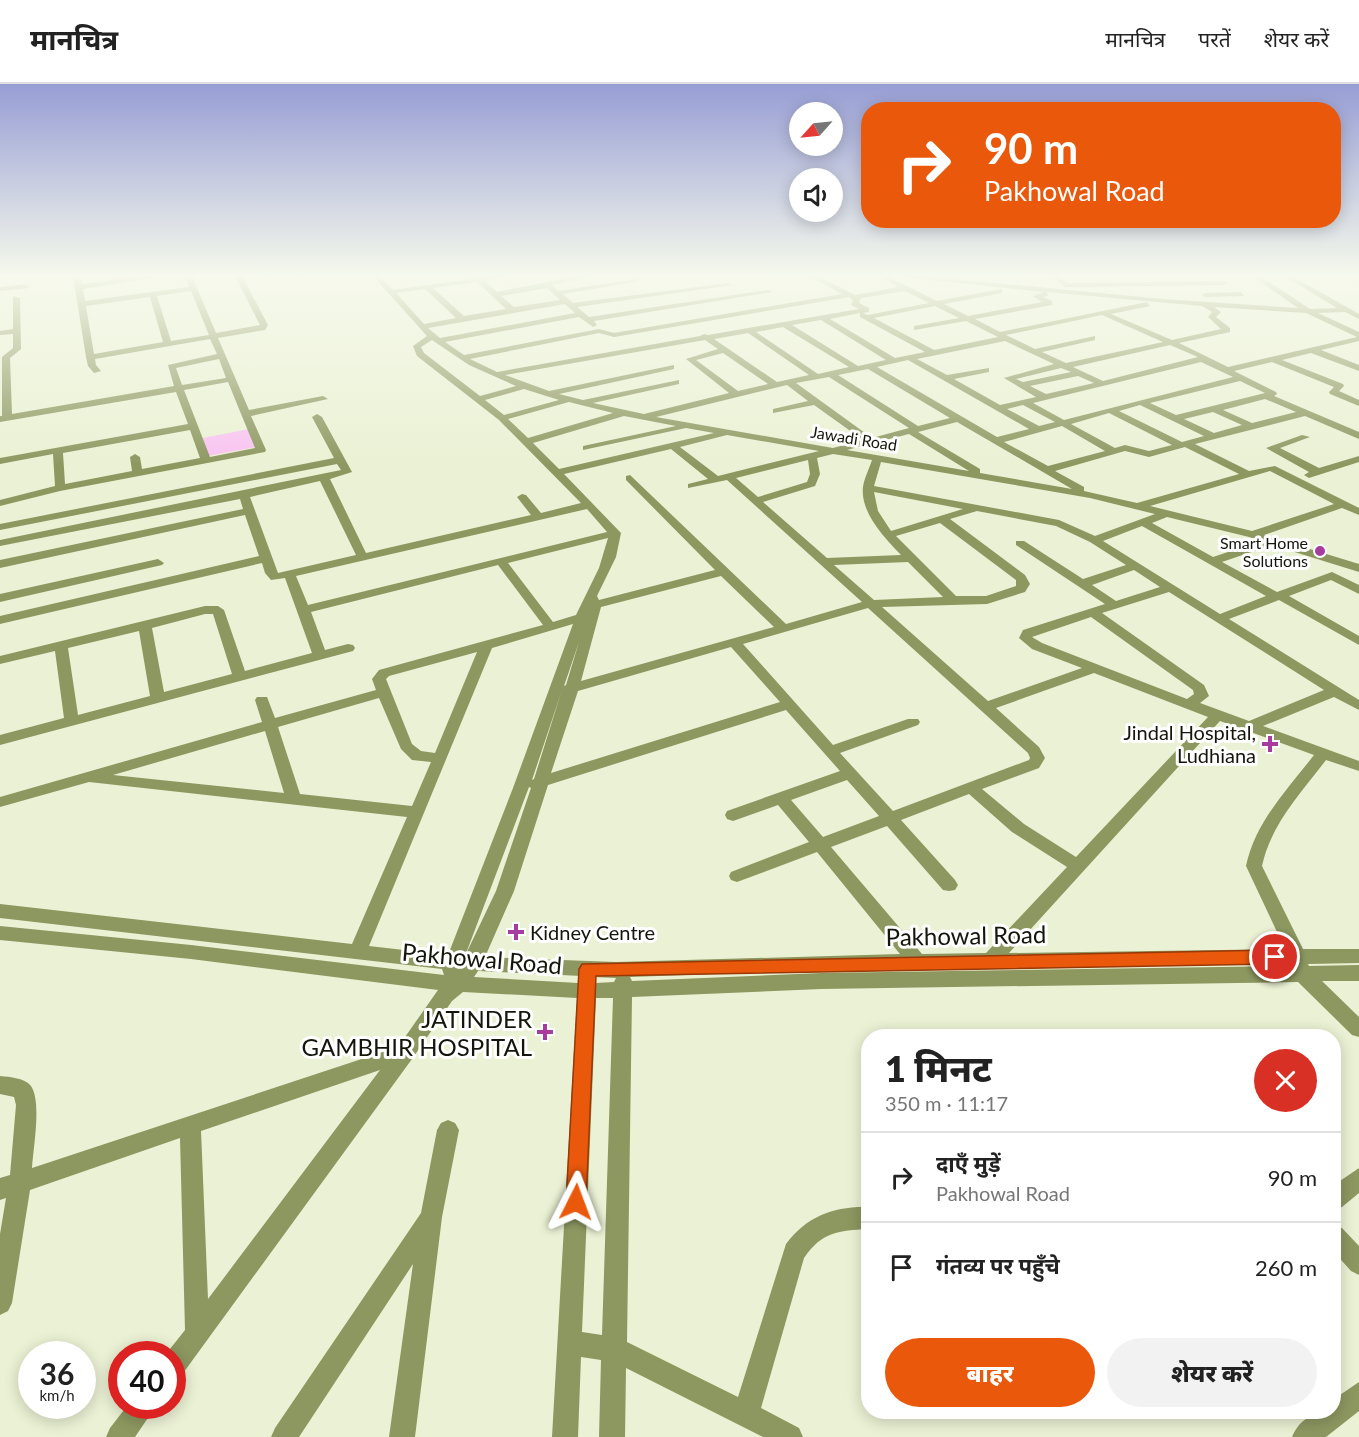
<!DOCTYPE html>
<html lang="hi">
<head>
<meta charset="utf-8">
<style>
	:root { --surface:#fff; --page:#f2f2f2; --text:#222; --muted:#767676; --line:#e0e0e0; --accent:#ea580c }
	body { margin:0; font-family:Lato,"Noto Sans Devanagari",sans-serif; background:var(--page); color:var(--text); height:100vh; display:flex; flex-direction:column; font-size:22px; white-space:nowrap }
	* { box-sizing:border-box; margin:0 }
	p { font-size:20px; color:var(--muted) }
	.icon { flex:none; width:33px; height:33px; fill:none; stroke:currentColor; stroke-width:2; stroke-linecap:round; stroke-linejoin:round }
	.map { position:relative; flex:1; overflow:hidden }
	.sheet { position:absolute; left:861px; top:945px; width:480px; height:390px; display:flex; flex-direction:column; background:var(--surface); border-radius:24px; box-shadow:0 3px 15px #0003 }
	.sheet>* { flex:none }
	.top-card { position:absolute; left:861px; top:18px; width:480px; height:126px; border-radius:24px; box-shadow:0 3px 15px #0003; background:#ea580c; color:#fff; overflow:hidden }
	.needle { width:39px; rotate:243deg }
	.tools { position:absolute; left:789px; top:18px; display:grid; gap:12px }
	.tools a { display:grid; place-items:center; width:54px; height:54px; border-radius:50%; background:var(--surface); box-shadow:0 3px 15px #0003; font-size:30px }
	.speed { position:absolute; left:18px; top:1257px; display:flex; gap:12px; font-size:30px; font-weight:700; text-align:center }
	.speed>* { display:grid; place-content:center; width:78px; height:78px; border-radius:50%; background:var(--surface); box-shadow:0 3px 15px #0003; line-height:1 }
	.speed small { font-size:15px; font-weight:400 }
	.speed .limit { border:9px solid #d22; background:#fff; color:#111 }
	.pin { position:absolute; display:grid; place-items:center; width:51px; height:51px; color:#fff; margin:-26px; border:3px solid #fff; border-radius:50%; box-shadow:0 2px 6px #0007 }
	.me { position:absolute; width:66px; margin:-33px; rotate:3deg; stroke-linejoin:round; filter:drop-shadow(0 0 4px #0008) }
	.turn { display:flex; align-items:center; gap:21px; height:126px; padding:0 24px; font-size:27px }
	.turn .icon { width:78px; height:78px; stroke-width:2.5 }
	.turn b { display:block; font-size:42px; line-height:51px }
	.round { display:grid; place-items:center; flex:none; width:63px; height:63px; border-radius:32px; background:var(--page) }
	.headline { display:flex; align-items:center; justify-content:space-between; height:102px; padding:0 24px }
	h1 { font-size:36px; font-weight:800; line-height:45px }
	.cta { display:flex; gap:12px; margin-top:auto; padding:12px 24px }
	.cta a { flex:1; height:69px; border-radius:36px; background:var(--accent); color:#fff; font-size:24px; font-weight:800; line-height:69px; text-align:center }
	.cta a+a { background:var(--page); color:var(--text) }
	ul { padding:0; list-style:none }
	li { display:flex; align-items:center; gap:18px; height:90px; padding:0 24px; border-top:2px solid var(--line) }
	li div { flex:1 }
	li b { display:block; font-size:22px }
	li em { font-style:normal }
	header { display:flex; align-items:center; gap:36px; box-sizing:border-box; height:84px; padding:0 30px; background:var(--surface); border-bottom:2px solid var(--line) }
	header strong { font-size:28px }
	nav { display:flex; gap:33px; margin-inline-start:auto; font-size:21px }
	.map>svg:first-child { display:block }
</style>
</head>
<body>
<header>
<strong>मानचित्र</strong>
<nav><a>मानचित्र</a><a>परतें</a><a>शेयर करें</a></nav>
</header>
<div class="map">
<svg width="1359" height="1353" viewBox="0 0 1359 1353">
	<rect width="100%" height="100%" fill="#ebf1d4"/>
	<path fill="#f9c3f2" d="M249,345L256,363L208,372L203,354Z"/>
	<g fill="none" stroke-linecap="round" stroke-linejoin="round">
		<path fill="#8d9760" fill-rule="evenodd" d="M0,192H4L1,194Z
			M73,192H81L82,200L143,192L156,193L83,205L85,217L189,203L185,192H192L216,249L260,241L235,192H242L268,241L265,246L218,254L249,326L323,312L328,315L251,332L266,366L265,368L60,407L0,422V416L55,402L53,370L0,380V374L188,340L176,308L0,338V332H2V273L13,264V250L0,251V247L13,245V212L20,214L21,265L10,274L12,330L174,302L168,281L217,270L210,255L95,275L96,281L101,287L94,289L88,282L86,273ZM191,207L209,251L171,257L157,212ZM150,213L163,258L94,270L86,222ZM219,275L226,294L182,301L176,284ZM228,298L255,364L210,373L184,306ZM190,346L200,374L142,385L140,373L135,370L130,373L132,387L65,400L63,369Z
			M266,192H274L271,194Z
			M297,192H305L302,194Z
			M373,192H380L393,206L489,192H506L485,197L497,208L577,192H592L552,201L558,207L636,195L640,197L563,210L573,219L728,199L732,201L577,223L589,233L768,206L772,208L594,237L597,241L593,243L579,233L445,258L464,271L599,245L614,249L842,210L809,192H818L855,211L898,203L878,192H887L937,217L1002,205V209L944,220L968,232L1042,218L1033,212L1044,208L893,192H920L1163,215L1298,224L1252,192H1260L1310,225L1337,224L1284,192H1292L1359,230V235L1345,228L1318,229L1359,248V257L1321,266L1359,281V287L1311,269L1282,276L1343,300L1344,302L1339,307L1359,316V322L1330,310L1329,308L1334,303L1272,278L1234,287L1276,308L1277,310L1274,312L1359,348V355L1305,332L1195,360L1249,387L1275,382L1359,424V431L1342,424L1264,451L1359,480V488L1272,461L1222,478L1277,508L1332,488L1359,501V510L1331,496L1289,512L1359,552V561L1279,516L1229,535L1359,616V626L1334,613L1263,642L1359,677V687L1326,676C1301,709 1271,740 1262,782L1303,865H1359V879L1308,880L1309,882L1359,881V897H1322L1359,933V953L1352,951L1298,898L821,905L632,913L627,1258L738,1313L786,1160C807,1132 834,1122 868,1123V1145C838,1147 823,1147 804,1174L761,1324L799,1344L803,1353H763L626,1284L625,1353H599L601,1276L581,1273L578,1353H552L577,914L463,908L452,917L412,975L181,1292L172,1295V1270H166L185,1246L180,1054L30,1106L12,1219L8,1227L0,1231V1150L6,1114L0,1116V1094L10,1091L16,1021L14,1013L0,1010V992C10,993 25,994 31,1002C42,1018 33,1065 32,1084L398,963L438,906L191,875L0,856V842L191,861L444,891L442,885L0,834V820L352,860L407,733L89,698L0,723V713L262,638L255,616L257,613H267L275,634L376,606L372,595L379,586L543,541L498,481L311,528L325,566L348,560L353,561L355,564L353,567L0,661V651L64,634L55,567L0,580V572L205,522H218L224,526L245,587L312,569L285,494L271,496L265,489L262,479L0,540V532L259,472L245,431L0,484V476L243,425L240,415L0,462V456L341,386L337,380L0,446V440L334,374L312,333L317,330L322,333L352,388L330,395L366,469L531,431L517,413L522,410L526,411L541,429L581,419L499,336L417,272L413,262L427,252ZM477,198L506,225L464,232L433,204ZM547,204L560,216L514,223L501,212ZM425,205L456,234L424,240L396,209ZM905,207L929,219L868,231L863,229L869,228V224L859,219L861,214ZM1047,208L1202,222L1212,228L1208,233L1221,245L1172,256L1111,230L1150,222L1147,218L1000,248L975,235L1052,221V217L1043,213L1048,212ZM849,213L853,216L851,221L859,225L708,251L704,250L700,252L497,288L470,275L599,249L614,253ZM565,220L575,229L440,254L428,244ZM935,222L959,234L914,242V246L966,237L998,253L934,266L874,234ZM1214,223L1306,229L1357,253L1228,283L1179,259L1230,248V244L1216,233L1221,228ZM860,229V233L925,268L895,274L830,235ZM1102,231L1163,258L1066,279L1042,268L1095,256V252L1035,265L1006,251ZM821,236L886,276L858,282L792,241ZM783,243L849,283L818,290L756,248ZM748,249L809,291L777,298L714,255ZM432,256L469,281L516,302L480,312L424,269L421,263ZM705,256L718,265L686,275L729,309L644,330L593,319L679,300V296L583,316L559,310L674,285V281L549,307L505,291ZM1005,257L1054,280L1004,294L1036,313L1000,321L954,295L989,288V284L947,291L917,275ZM1170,261L1198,273L1103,297L1073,283ZM723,269L768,300L738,307L696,276ZM908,276L1029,345L997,353L877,283ZM1201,278L1233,293L1064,336L1033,319ZM1061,284L1071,288L1023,298L1016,295ZM868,285L950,334L918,342L838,291ZM1078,292L1094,299L1046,310L1030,302ZM829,293L909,344L872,354L796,299ZM1240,297L1265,309L1176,331L1150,319ZM787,301L808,317L773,325V329L814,321L863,356L833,364L656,333ZM524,305L559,316L504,331L485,316ZM1265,315L1296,328L1252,339L1223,326ZM569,318L613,329L528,354L508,335ZM1023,321L1055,338L1039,342L1007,325ZM1140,321L1204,352L1182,358L1119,327ZM1213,328L1242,341L1214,349L1184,335ZM1109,329L1172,361L1149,367L1125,361L1115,364L1071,340ZM624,332L676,342L583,362V366L686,344L714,349L559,385L533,359ZM957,338L1072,405L980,389V385L918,348ZM1062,342L1105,367L1048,382L1004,358ZM909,350L969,387L847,366L869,360L876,361L877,358ZM727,351L819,367L718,392L680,363ZM1185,363L1239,390L1137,419L1084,407V403L1055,387L1125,367L1149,373ZM671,365L708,395L688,400V404L727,396L862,518L786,540L630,391L626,392V396L715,486L599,516L597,512L616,473L621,449L564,390ZM833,370L872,376C869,385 864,395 863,403C860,429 885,454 901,471L827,474L763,418L815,402L820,390L817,374ZM808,376L810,390L807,398L758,413L736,394ZM881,378L1090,414L1155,430L1095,452L1059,436L874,402ZM1270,387L1334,420L1252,447L1150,422ZM320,397L356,471L278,489L250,413ZM874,408L963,425L891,447L878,427ZM587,425L607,448L308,521L296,492ZM977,427L1056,442L1090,458L1126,481L1083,495L1024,457H1016V461L1105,520L1023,546L1019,554L1032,565L1082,584L988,617L882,523L987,520L1025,508L1030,500L1025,491L950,435ZM1167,433L1249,453L1261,457L1213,473L1152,439ZM940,439L1016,496V502L986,512H956L896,452ZM1142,442L1266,512L1220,530L1103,457ZM608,454L599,484L576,531L553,538L508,479ZM908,478L943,513L874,516L834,481ZM1134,486L1160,503L1116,517L1092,501ZM721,492L774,543L581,597L601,523ZM1169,508L1324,606L1249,637L1200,619L1209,612L1204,601L1102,529ZM868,524L1028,669L1030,674L1029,676L893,727L840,669L918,641L920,638L918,635H908L833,661L743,560ZM205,530H213L232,590L164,608L152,544ZM1091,533L1193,606L1194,610L1187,615L1042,559L1032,553ZM573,540L513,704L448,871L369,862L492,564ZM139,547L150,612L78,631L68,564ZM579,558L566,601L564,602ZM731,563L780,618L551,689L578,607ZM477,568L435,669L421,667L412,660L386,595L389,592ZM1094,589L1208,633L1076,773L1024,740L982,705L1039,684L1045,674L1039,663L996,624ZM561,609L534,695L532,696ZM379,614L401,665L412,676L431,678L412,722L300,710L278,643ZM786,626L840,687L727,727L725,731L727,735L733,737L778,721L809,758L731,788L729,792L731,796L737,798L817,768L900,870L616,878L485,873L514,807L548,701ZM1220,637L1314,671C1287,706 1255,738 1246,782L1285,865L1009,869ZM265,647L284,709L113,691ZM847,696L879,732L823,753L791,716ZM529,703L531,704L496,807L465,872ZM969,710L1012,748L1067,783L986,869L922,870L831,763L887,742L943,806L949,807L955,806L958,801L955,796L901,736ZM1290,880L1291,882L821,889L632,897L630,893L858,885ZM478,887L582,892L578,899L474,893ZM594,893L616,894L614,898L596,899ZM596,914H613L602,1251L582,1248ZM380,986L208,1215L201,1047Z
			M1052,192H1059L1067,199L1224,197L1228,199L1224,201L1065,203Z
			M26,200L29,204L0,207V203Z
			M1241,208L1244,212L1206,213L1202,211L1206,209Z
			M1302,351L1310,353L1280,364L1319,384L1359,372V378L1309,394L1304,391L1309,388L1266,364Z
			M158,475L164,479L162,481L0,518V510Z
			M448,1036L455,1039L459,1046L442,1133L415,1353H389L413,1180L299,1353H271L275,1344L421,1129L437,1046L441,1039Z
			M1359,1084V1109L1342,1123L1334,1126V1101Z
			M1334,1141L1342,1144L1359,1162V1191L1351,1187L1334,1168Z
			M1359,1298V1327L1326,1353H1292C1300,1334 1314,1328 1334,1328V1315Z
			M127,1322H156L135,1353H106L110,1344Z"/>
	</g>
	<linearGradient id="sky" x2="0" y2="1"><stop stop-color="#979ed4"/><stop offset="0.5" stop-color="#f6f9ec"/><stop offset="1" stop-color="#f6f9ec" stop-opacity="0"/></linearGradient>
	<rect width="1359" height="382" fill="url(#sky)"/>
	<path fill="#ea580c" stroke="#983908" stroke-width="1.5" d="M1275,866L1281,868L1283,873L1281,878L1275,880L596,892L586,1118L583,1125L576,1128L569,1125L566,1118L579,885L582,880Z"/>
	<g fill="#a63c9d" stroke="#fff" stroke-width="2">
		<circle cx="1320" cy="467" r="6"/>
		<path d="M1267 651h6v6h6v6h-6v6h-6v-6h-6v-6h6z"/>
		<path d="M513 839h6v6h6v6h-6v6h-6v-6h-6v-6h6z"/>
		<path d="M542 939h6v6h6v6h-6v6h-6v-6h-6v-6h6z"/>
	</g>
	<g text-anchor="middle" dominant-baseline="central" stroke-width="6" stroke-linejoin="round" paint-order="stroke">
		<g font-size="16" fill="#14160c" stroke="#fff">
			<text transform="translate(854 354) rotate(9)">Jawadi Road</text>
		</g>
		<g font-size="16" fill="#14160c" stroke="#fff" text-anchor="end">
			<text x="1308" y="458">Smart Home<tspan x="1308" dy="18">Solutions</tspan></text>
		</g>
		<g font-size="20" fill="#14160c" stroke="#fff" text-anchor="end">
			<text x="1256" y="648">Jindal Hospital,<tspan x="1256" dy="23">Ludhiana</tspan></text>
			<text x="530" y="848" text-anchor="start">Kidney Centre</text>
		</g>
		<g font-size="24" fill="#14160c" stroke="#fff">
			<text transform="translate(966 851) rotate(-1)">Pakhowal Road</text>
			<text transform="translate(482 874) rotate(5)">Pakhowal Road</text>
		</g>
		<g font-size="24" fill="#14160c" stroke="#fff" text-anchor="end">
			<text x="532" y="934">JATINDER<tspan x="532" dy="28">GAMBHIR HOSPITAL</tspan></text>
		</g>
	</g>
</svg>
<div class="tools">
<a><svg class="needle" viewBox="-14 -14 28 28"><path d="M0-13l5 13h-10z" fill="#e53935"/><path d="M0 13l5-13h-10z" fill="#767676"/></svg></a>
<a><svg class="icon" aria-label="sound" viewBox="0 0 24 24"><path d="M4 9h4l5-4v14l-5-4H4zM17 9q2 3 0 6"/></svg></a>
</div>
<div class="speed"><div>36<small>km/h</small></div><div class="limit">40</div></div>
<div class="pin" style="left:1275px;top:873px;background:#d93025"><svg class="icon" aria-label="arrive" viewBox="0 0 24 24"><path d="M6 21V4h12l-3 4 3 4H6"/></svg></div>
<svg class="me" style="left:576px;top:1118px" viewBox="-20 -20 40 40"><path d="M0-17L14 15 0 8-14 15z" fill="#ea580c" stroke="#fff" stroke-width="4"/></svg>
<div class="top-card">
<div class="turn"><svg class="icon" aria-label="right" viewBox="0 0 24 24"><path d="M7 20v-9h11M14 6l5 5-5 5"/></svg><div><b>90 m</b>Pakhowal Road</div></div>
</div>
<section class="sheet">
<div class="headline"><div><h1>1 मिनट</h1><p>350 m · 11:17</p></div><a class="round" style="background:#d93025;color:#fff"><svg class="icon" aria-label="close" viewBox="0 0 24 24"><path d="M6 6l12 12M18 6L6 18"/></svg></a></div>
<ul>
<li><svg class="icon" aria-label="right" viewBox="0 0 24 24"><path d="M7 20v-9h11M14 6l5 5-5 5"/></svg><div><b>दाएँ मुड़ें</b><p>Pakhowal Road</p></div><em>90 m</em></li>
<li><svg class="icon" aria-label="arrive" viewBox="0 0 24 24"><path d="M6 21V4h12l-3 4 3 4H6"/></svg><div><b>गंतव्य पर पहुँचे</b></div><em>260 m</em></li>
</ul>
<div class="cta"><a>बाहर</a><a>शेयर करें</a></div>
</section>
</div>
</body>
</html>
